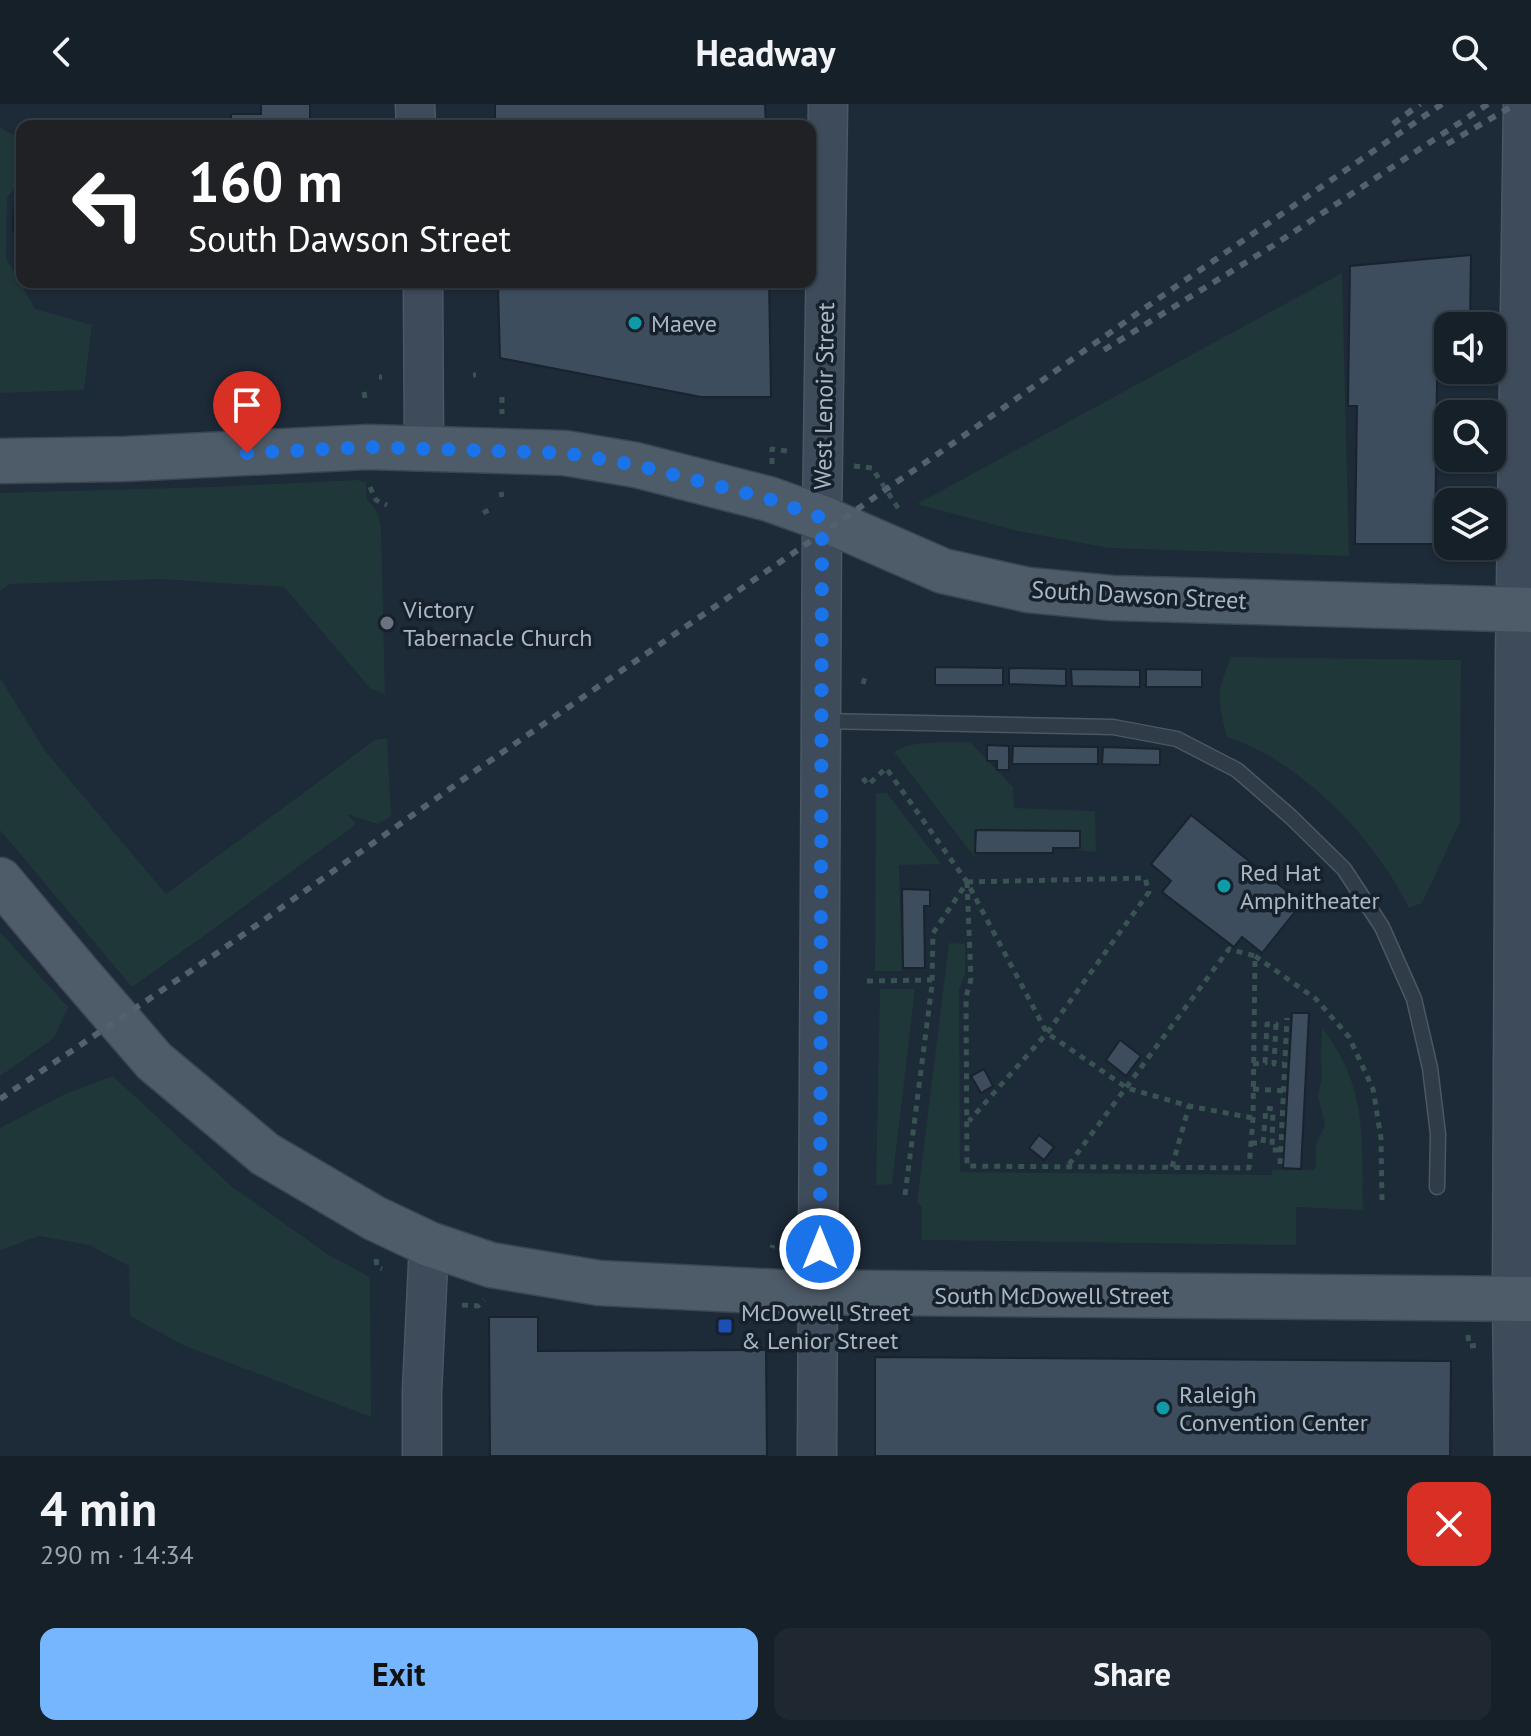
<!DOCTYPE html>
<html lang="en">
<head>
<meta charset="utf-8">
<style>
	:root { --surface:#162029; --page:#1f2831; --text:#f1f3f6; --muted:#9ea3a8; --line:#353e46; --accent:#75b6ff }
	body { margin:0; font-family:"PT Sans",sans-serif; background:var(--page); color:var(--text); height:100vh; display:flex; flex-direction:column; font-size:30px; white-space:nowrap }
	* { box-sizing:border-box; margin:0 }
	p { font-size:26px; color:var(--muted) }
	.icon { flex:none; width:44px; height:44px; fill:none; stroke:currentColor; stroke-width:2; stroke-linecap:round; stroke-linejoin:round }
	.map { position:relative; height:1352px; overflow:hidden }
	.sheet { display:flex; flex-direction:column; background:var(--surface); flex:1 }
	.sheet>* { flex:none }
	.top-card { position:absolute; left:16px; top:16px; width:800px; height:168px; border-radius:16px; box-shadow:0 2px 6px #0004,0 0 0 2px var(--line); background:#202124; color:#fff; overflow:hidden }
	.controls { position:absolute; left:1434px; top:208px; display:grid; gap:16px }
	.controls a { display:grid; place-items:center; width:72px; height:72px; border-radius:16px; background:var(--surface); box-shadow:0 2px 6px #0004,0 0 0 2px var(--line); font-size:40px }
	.pin { position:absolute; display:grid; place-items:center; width:68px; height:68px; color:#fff; margin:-82px -34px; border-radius:50% 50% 50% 0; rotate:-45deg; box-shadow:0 0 8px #0007 }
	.pin .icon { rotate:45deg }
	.me { position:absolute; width:88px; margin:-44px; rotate:0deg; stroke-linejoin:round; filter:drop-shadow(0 0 6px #0008) }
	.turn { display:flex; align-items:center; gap:28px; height:168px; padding:0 40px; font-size:36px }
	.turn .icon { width:104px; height:104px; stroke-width:2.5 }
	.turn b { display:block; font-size:56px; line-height:68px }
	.round { display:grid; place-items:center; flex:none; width:84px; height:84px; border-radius:16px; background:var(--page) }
	.overview { display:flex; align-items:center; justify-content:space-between; height:136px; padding:0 40px }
	h1 { font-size:48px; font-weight:800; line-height:60px }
	.cta { display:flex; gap:16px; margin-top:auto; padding:16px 40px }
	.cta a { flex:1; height:92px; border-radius:16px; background:var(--accent); color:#111; font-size:32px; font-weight:800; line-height:92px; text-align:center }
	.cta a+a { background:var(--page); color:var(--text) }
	header { display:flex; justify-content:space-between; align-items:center; height:104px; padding:0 40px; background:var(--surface); font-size:36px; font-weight:800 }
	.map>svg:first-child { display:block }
</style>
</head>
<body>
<header><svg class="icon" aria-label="back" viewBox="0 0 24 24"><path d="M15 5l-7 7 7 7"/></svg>Headway<svg class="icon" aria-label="search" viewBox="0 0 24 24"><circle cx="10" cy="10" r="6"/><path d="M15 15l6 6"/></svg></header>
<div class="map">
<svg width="1531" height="1352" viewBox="0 0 1531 1352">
	<rect width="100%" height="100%" fill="#1d2a37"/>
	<path fill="#1f3738" d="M0,23L22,36V74L7,94L6,154L35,205L92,221L84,286L0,289Z
		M1342,169L1349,452L1109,444L1018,427L917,400Z
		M357,376L366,378L367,396C377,403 379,412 381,424L385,591L370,584L284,483L161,475L9,480L0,487V389L210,383Z
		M1231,553L1461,556L1460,718L1422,799L1409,804C1374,734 1303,658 1227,633C1217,595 1216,590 1231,553Z
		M0,574L46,648L166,790L375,636L387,634L391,712L378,720L347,710L356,720L215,824L132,883L0,726Z
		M970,638L1013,683L1014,704L1095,707L1096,748L1077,746L1076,727L974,726L975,754L894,648C912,635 948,639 970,638Z
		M876,689H887L941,760L899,761L902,867H875Z
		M0,828L68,903L54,934L0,972Z
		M949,839L965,840V870L959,885L960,1068L1272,1071V1066H1313L1316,1063V1040L1325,1021L1318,992L1322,972L1321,952L1322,924C1368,982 1362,1037 1363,1106L1296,1103V1141L922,1136V1104L917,1098Z
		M880,885H915L892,1080L876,1081Z
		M113,972L231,1082L329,1151L370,1173L371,1313L183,1241L130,1212L129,1162L89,1141L39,1132L0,1146V1024L65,990Z"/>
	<path fill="#3d4d5d" stroke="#18232e" stroke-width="2" d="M261,0H310V22H231V10H261Z
		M495,0H765L766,22H495Z
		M13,106H22V127H13Z
		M1471,151L1470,222H1448V266H1470L1469,276H1437L1435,440H1355L1357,302H1348L1350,162Z
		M523,178H769L771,293H701L500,254L498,184L523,183Z
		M935,563L1003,564V581H935Z
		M1009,564L1066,565V582L1009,580Z
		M1071,565L1140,566V583L1072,582Z
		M1146,565L1202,566V583H1146Z
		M987,641L1009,642V666H997V657H987Z
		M1013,642L1098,643V660H1012Z
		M1103,643L1160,645V661L1102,660Z
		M1191,711L1302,799L1262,849L1242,833L1234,843L1162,788L1171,777L1151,760Z
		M976,726L1080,727V744H1053V749H975Z
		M902,785L930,786V802H924L925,864H903Z
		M1292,909H1309L1301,1065L1283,1064Z
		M1120,936L1141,952L1126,972L1106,956Z
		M984,965L993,982L981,989L971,972Z
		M1039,1031L1054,1043L1044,1056L1029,1044Z
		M489,1213H538V1247L766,1246L767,1352H490Z
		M875,1253L1451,1257L1450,1352H875Z"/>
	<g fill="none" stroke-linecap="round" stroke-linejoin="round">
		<g stroke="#4b5763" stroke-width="17">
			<path id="lane" d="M823,617L1113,623L1177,635L1237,666L1291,713L1344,765L1382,823L1414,895L1430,964L1438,1030L1437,1083"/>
		</g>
		<g stroke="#4b5763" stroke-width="41">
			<path id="secondary" d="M415,0L416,22
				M423,178L424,344
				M422,1352V1287L429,1140
				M817,1352L822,414L828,0
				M1514,1352L1512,1194L1515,555L1523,0"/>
		</g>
		<g stroke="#3a4551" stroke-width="47">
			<path id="primary" d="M0,357L124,355L368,343L565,349L636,361L769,395L822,414L943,467L1028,486L1112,494L1531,506
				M0,776L79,870L154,957L265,1050L374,1114L429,1140L491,1161L599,1179L780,1188L1531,1195"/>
		</g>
		<path stroke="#395353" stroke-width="5" stroke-dasharray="6 6" stroke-linecap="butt" d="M473,271H476
			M379,273H382
			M364,288L365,294
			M502,293V310
			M772,360V345L787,347
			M854,362L872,364L900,407
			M370,383L376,396L387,401
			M501,388L502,393
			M483,409L491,405
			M863,580L865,573
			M863,674L868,681L886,664L967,778L1047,929L1127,984L1189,1002L1253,1014
			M967,778L971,875L966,893L967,1062C1061,1063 1155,1063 1249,1064L1253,1014L1255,852L1229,845L1067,1063
			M967,778L1145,774L1149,788L1047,929L969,1017
			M1255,852L1316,895L1349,933L1373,985L1381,1034L1382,1096
			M867,877L932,876
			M1253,960L1265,959L1267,920H1276L1274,960H1284
			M1253,985L1287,987
			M1251,1039H1263L1266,1004L1273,1005L1272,1046H1280
			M1280,1060L1287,914
			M1172,1063L1189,1002
			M905,1091L932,881L933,829L966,780
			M772,1144L773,1141
			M376,1155L377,1163L382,1165
			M462,1201L478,1202L484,1196
			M1468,1231L1469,1242L1481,1241"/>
		<use href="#lane" stroke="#303c48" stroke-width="14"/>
		<use href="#secondary" stroke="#3e4b5b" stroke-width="38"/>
		<use href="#primary" stroke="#4e5b68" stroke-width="44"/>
		<path stroke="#52606f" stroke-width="6" stroke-dasharray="8 8" stroke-linecap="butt" d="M1393,20L1420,0
			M1447,40L1516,0
			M1104,246L1274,141L1488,0
			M0,995L210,854L478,665L942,347L1152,199L1442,0"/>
	</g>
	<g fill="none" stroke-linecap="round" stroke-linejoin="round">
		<path stroke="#1a73e8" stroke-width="14" stroke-dasharray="0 25.2" d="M247,349L368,343L565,349L636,361L769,395L822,414L820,1145"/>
	</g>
	<g fill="#0f9aa8" stroke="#16212c" stroke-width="3">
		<circle cx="635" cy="219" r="8"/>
		<circle cx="1224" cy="782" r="8"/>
		<circle cx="1163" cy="1304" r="8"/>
	</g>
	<circle fill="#6b7280" stroke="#16212c" stroke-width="3" cx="387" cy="519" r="8"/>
	<rect fill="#1a4fb4" stroke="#16212c" stroke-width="3" x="717" y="1214" width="16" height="16" rx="4"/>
	<g text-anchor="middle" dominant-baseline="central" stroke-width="7" stroke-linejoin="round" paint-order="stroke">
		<g font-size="24" fill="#aab7c5" stroke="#16212c" text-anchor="start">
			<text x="651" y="219">Maeve</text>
			<text x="403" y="505">Victory<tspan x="403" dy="28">Tabernacle Church</tspan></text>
			<text x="1240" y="768">Red Hat<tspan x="1240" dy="28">Amphitheater</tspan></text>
			<text x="741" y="1208">McDowell Street<tspan x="741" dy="28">&amp; Lenior Street</tspan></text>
			<text x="1179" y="1290">Raleigh<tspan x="1179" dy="28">Convention Center</tspan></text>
		</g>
		<g font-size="24" fill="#aab7c5" stroke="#16212c">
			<text transform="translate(824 292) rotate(-89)">West Lenoir Street</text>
			<text transform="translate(1139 491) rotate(3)">South Dawson Street</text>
			<text x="1052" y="1191">South McDowell Street</text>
		</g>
	</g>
</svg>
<div class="controls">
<a><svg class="icon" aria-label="sound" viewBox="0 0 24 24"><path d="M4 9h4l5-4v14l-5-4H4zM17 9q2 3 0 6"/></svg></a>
<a><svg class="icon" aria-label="search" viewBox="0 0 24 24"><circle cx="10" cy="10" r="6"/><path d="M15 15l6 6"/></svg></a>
<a><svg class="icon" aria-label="layers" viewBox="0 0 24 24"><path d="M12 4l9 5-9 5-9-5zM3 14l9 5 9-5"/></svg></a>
</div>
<div class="pin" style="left:247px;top:349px;background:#d93025"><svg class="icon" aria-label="arrive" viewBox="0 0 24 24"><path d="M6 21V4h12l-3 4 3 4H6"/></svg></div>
<svg class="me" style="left:820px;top:1145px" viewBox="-20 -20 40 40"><circle r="17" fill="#1a73e8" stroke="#fff" stroke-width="3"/><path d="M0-11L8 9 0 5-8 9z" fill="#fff"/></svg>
<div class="top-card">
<div class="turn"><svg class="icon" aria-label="left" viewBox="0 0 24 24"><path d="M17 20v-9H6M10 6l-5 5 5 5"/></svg><div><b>160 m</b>South Dawson Street</div></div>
</div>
</div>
<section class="sheet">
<div class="overview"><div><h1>4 min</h1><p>290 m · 14:34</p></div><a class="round" style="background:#d93025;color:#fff"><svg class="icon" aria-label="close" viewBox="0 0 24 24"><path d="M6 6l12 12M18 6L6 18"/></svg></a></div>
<div class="cta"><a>Exit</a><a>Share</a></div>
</section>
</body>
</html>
